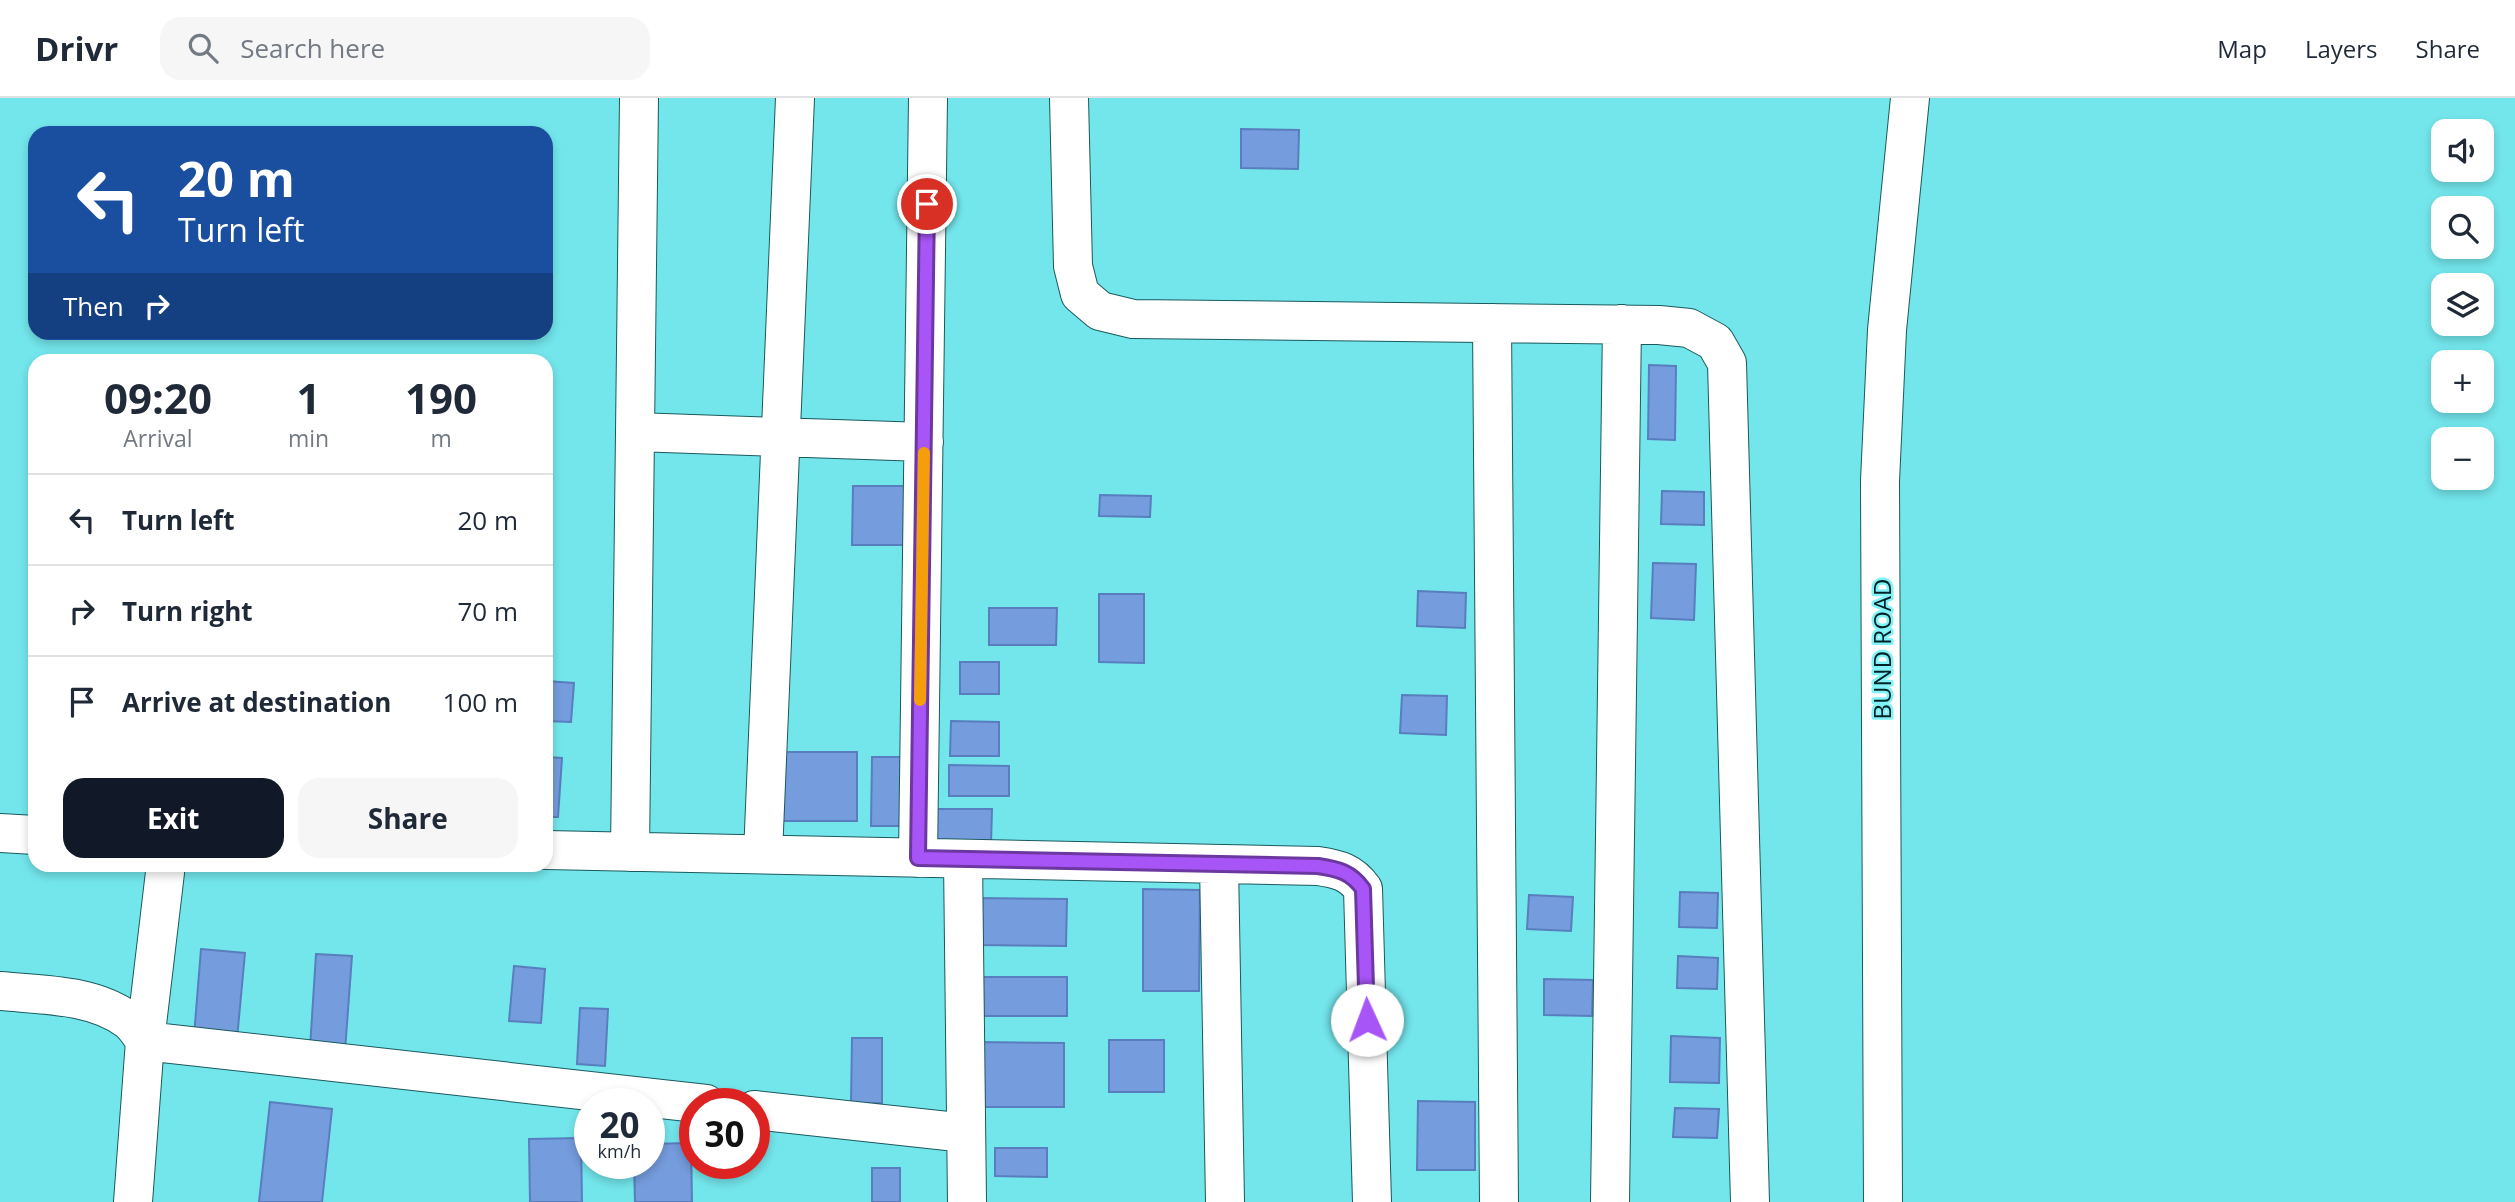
<!DOCTYPE html>
<html lang="en">
<head>
<meta charset="utf-8">
<style>
	:root { --surface:#fff; --page:#f6f6f7; --text:#1f2937; --muted:#747a83; --line:#e0e1e3; --accent:#111827 }
	body { margin:0; font-family:"Open Sans",sans-serif; background:var(--page); color:var(--text); height:100vh; display:flex; flex-direction:column; font-size:26px; white-space:nowrap }
	* { box-sizing:border-box; margin:0 }
	p { font-size:23px; color:var(--muted) }
	.icon { flex:none; width:38px; height:38px; fill:none; stroke:currentColor; stroke-width:2; stroke-linecap:round; stroke-linejoin:round }
	.map { position:relative; flex:1; overflow:hidden }
	.side { position:absolute; left:28px; top:256px; width:525px; height:518px; display:flex; flex-direction:column; background:var(--surface); border-radius:21px; box-shadow:0 4px 10px #0003 }
	.side>* { flex:none }
	.guide { position:absolute; left:28px; top:28px; width:525px; height:214px; border-radius:21px; box-shadow:0 4px 10px #0003; background:#1a4fa0; color:#fff; overflow:hidden }
	.buttons { position:absolute; left:2431px; top:21px; display:grid; gap:14px }
	.buttons a { display:grid; place-items:center; width:63px; height:63px; border-radius:14px; background:var(--surface); box-shadow:0 4px 10px #0003; font-size:35px }
	.speed { position:absolute; left:574px; top:990px; display:flex; gap:14px; font-size:35px; font-weight:700; text-align:center }
	.speed>* { display:grid; place-content:center; width:91px; height:91px; border-radius:50%; background:var(--surface); box-shadow:0 4px 10px #0003; line-height:1 }
	.speed small { font-size:18px; font-weight:400 }
	.speed .limit { border:10px solid #d22; background:#fff; color:#111 }
	.pin { position:absolute; display:grid; place-items:center; width:60px; height:60px; color:#fff; margin:-30px; border:4px solid #fff; border-radius:50%; box-shadow:0 2px 7px #0007 }
	.me { position:absolute; width:77px; margin:-38px; rotate:358deg; stroke-linejoin:round; filter:drop-shadow(0 0 5px #0008) }
	.turn { display:flex; align-items:center; gap:24px; height:147px; padding:0 35px; font-size:32px }
	.turn .icon { width:91px; height:91px; stroke-width:2.5 }
	.turn b { display:block; font-size:49px; line-height:60px }
	.then { display:flex; align-items:center; height:66px; padding:0 35px; background:#0003; gap:14px; font-size:26px }
	.eta { display:flex; justify-content:space-evenly; align-items:center; height:119px; text-align:center }
	.eta b { font-size:42px; font-weight:700; line-height:49px }
	.cta { display:flex; gap:14px; margin-top:auto; padding:14px 35px }
	.cta a { flex:1; height:80px; border-radius:21px; background:var(--accent); color:#fff; font-size:28px; font-weight:700; line-height:80px; text-align:center }
	.cta a+a { background:var(--page); color:var(--text) }
	ul { padding:0; list-style:none }
	li { display:flex; align-items:center; gap:21px; height:91px; padding:0 35px; border-top:2px solid var(--line) }
	li div { flex:1 }
	li b { display:block; font-size:26px }
	li em { font-style:normal }
	header { display:flex; align-items:center; gap:42px; box-sizing:border-box; height:98px; padding:0 35px; background:var(--surface); border-bottom:2px solid var(--line) }
	header strong { font-size:33px }
	nav { display:flex; gap:38px; margin-inline-start:auto; font-size:24px }
	.search { width:490px; height:63px; background:var(--page); display:flex; align-items:center; gap:18px; box-sizing:border-box; padding:0 24px; border-radius:21px; color:var(--muted); font-size:26px }
	.map>svg:first-child { display:block }
</style>
</head>
<body>
<header>
<strong>Drivr</strong>
<div class="search"><svg class="icon" aria-label="search" viewBox="0 0 24 24"><circle cx="10" cy="10" r="6"/><path d="M15 15l6 6"/></svg>Search here</div>
<nav><a>Map</a><a>Layers</a><a>Share</a></nav>
</header>
<div class="map">
<svg width="2515" height="1104" viewBox="0 0 2515 1104">
	<rect width="100%" height="100%" fill="#73e6ec"/>
	<path fill="#759cdd" stroke="#597ebd" stroke-width="2" d="M1241,31L1299,32L1298,71L1241,70Z
		M1649,267L1676,268L1675,342L1648,341Z
		M853,388H908L907,447H852Z
		M1662,393L1704,394V427L1661,426Z
		M1100,397L1151,398L1150,419L1099,418Z
		M1653,465L1696,466L1694,522L1651,520Z
		M1418,493L1466,495L1465,530L1417,528Z
		M1099,496H1144V565L1099,564Z
		M989,510H1057L1056,547H989Z
		M960,564H999V596H960Z
		M546,583L574,585L571,624L546,623Z
		M1402,597L1447,598L1446,637L1400,635Z
		M951,623L999,624V658H950Z
		M780,654H857V723H779Z
		M546,659L562,660L558,719H546Z
		M872,659H910L909,728H871Z
		M949,667L1009,668V698H949Z
		M933,711H992L991,746H933Z
		M1143,791L1200,792L1199,893H1143Z
		M1680,794L1718,795L1717,830L1679,829Z
		M1529,797L1573,799L1571,833L1527,831Z
		M977,800L1067,801L1066,848L977,847Z
		M201,851L245,855L237,941L194,938Z
		M316,856L352,858L345,953L310,950Z
		M1678,858L1718,860L1717,891L1677,890Z
		M514,868L545,871L541,925L509,923Z
		M973,879H1067V918H973Z
		M1544,881L1593,882L1592,918L1544,917Z
		M580,910L608,911L605,968L577,966Z
		M1671,938L1720,940L1719,985L1670,984Z
		M852,940H882V1005H851Z
		M1109,942H1164V994H1109Z
		M978,944L1064,945V1009H978Z
		M1418,1003L1475,1004V1072H1417Z
		M270,1004L332,1011L322,1104H259Z
		M1675,1010L1719,1011L1717,1040L1673,1039Z
		M581,1040L582,1104H530L529,1041Z
		M691,1045L692,1104H635L634,1066H649V1046Z
		M995,1050H1047V1079L995,1078Z
		M872,1070H900V1104H872Z"/>
	<g fill="none" stroke-linecap="round" stroke-linejoin="round">
		<g stroke="#1a5a5d" stroke-width="40">
			<path id="street" d="M1069,0L1073,168L1080,196L1100,213L1133,221L1659,227L1689,230L1715,244L1727,265L1750,1104
				M1492,225L1499,1104
				M635,334L924,344
				M0,735L35,737
				M546,752L1318,768C1338,771 1351,774 1363,791L1372,1104
				M630,754L639,0
				M763,756L795,0
				M918,760L928,0
				M963,761L967,1104
				M1219,766L1225,1104
				M0,893C43,897 92,896 128,922C135,927 140,936 145,943L706,1006
				M754,1012L966,1035
				M133,1104L145,943L166,766
				M1610,1104L1622,226"/>
		</g>
		<g stroke="#1a5a5d" stroke-width="40">
			<path id="secondary" d="M1883,1104L1880,383L1887,232L1910,0"/>
		</g>
		<use href="#street" stroke="#fff" stroke-width="38"/>
		<use href="#secondary" stroke="#fff" stroke-width="38"/>
	</g>
	<g fill="none" stroke-linecap="round" stroke-linejoin="round">
		<g stroke="#6d37a1" stroke-width="18">
			<path id="route" d="M927,106L918,760L1318,768C1338,771 1351,774 1363,791L1367,922"/>
		</g>
		<use href="#route" stroke="#a855f7" stroke-width="12"/>
		<path stroke="#f59e0b" stroke-width="12" d="M920,602L924,355"/>
	</g>
	<g text-anchor="middle" dominant-baseline="central" stroke-width="5" stroke-linejoin="round" paint-order="stroke">
		<g font-size="24" fill="#002224" stroke="#80f3f9">
			<text transform="translate(1881 551) rotate(-90)">BUND ROAD</text>
		</g>
	</g>
</svg>
<div class="buttons">
<a><svg class="icon" aria-label="sound" viewBox="0 0 24 24"><path d="M4 9h4l5-4v14l-5-4H4zM17 9q2 3 0 6"/></svg></a>
<a><svg class="icon" aria-label="search" viewBox="0 0 24 24"><circle cx="10" cy="10" r="6"/><path d="M15 15l6 6"/></svg></a>
<a><svg class="icon" aria-label="layers" viewBox="0 0 24 24"><path d="M12 4l9 5-9 5-9-5zM3 14l9 5 9-5"/></svg></a>
<a>+</a>
<a>−</a>
</div>
<div class="speed"><div>20<small>km/h</small></div><div class="limit">30</div></div>
<div class="pin" style="left:927px;top:106px;background:#d93025"><svg class="icon" aria-label="arrive" viewBox="0 0 24 24"><path d="M6 21V4h12l-3 4 3 4H6"/></svg></div>
<svg class="me" style="left:1367px;top:922px" viewBox="-20 -20 40 40"><circle r="19" fill="#fff"/><path d="M0-13L10 11 0 6-10 11z" fill="#a855f7"/></svg>
<div class="guide">
<div class="turn"><svg class="icon" aria-label="left" viewBox="0 0 24 24"><path d="M17 20v-9H6M10 6l-5 5 5 5"/></svg><div><b>20 m</b>Turn left</div></div>
<div class="then">Then<svg class="icon" aria-label="right" viewBox="0 0 24 24"><path d="M7 20v-9h11M14 6l5 5-5 5"/></svg></div>
</div>
<section class="side">
<div class="eta">
<div><b>09:20</b><p>Arrival</p></div>
<div><b>1</b><p>min</p></div>
<div><b>190</b><p>m</p></div>
</div>
<ul>
<li><svg class="icon" aria-label="left" viewBox="0 0 24 24"><path d="M17 20v-9H6M10 6l-5 5 5 5"/></svg><div><b>Turn left</b></div><em>20 m</em></li>
<li><svg class="icon" aria-label="right" viewBox="0 0 24 24"><path d="M7 20v-9h11M14 6l5 5-5 5"/></svg><div><b>Turn right</b></div><em>70 m</em></li>
<li><svg class="icon" aria-label="arrive" viewBox="0 0 24 24"><path d="M6 21V4h12l-3 4 3 4H6"/></svg><div><b>Arrive at destination</b></div><em>100 m</em></li>
</ul>
<div class="cta"><a>Exit</a><a>Share</a></div>
</section>
</div>
</body>
</html>
